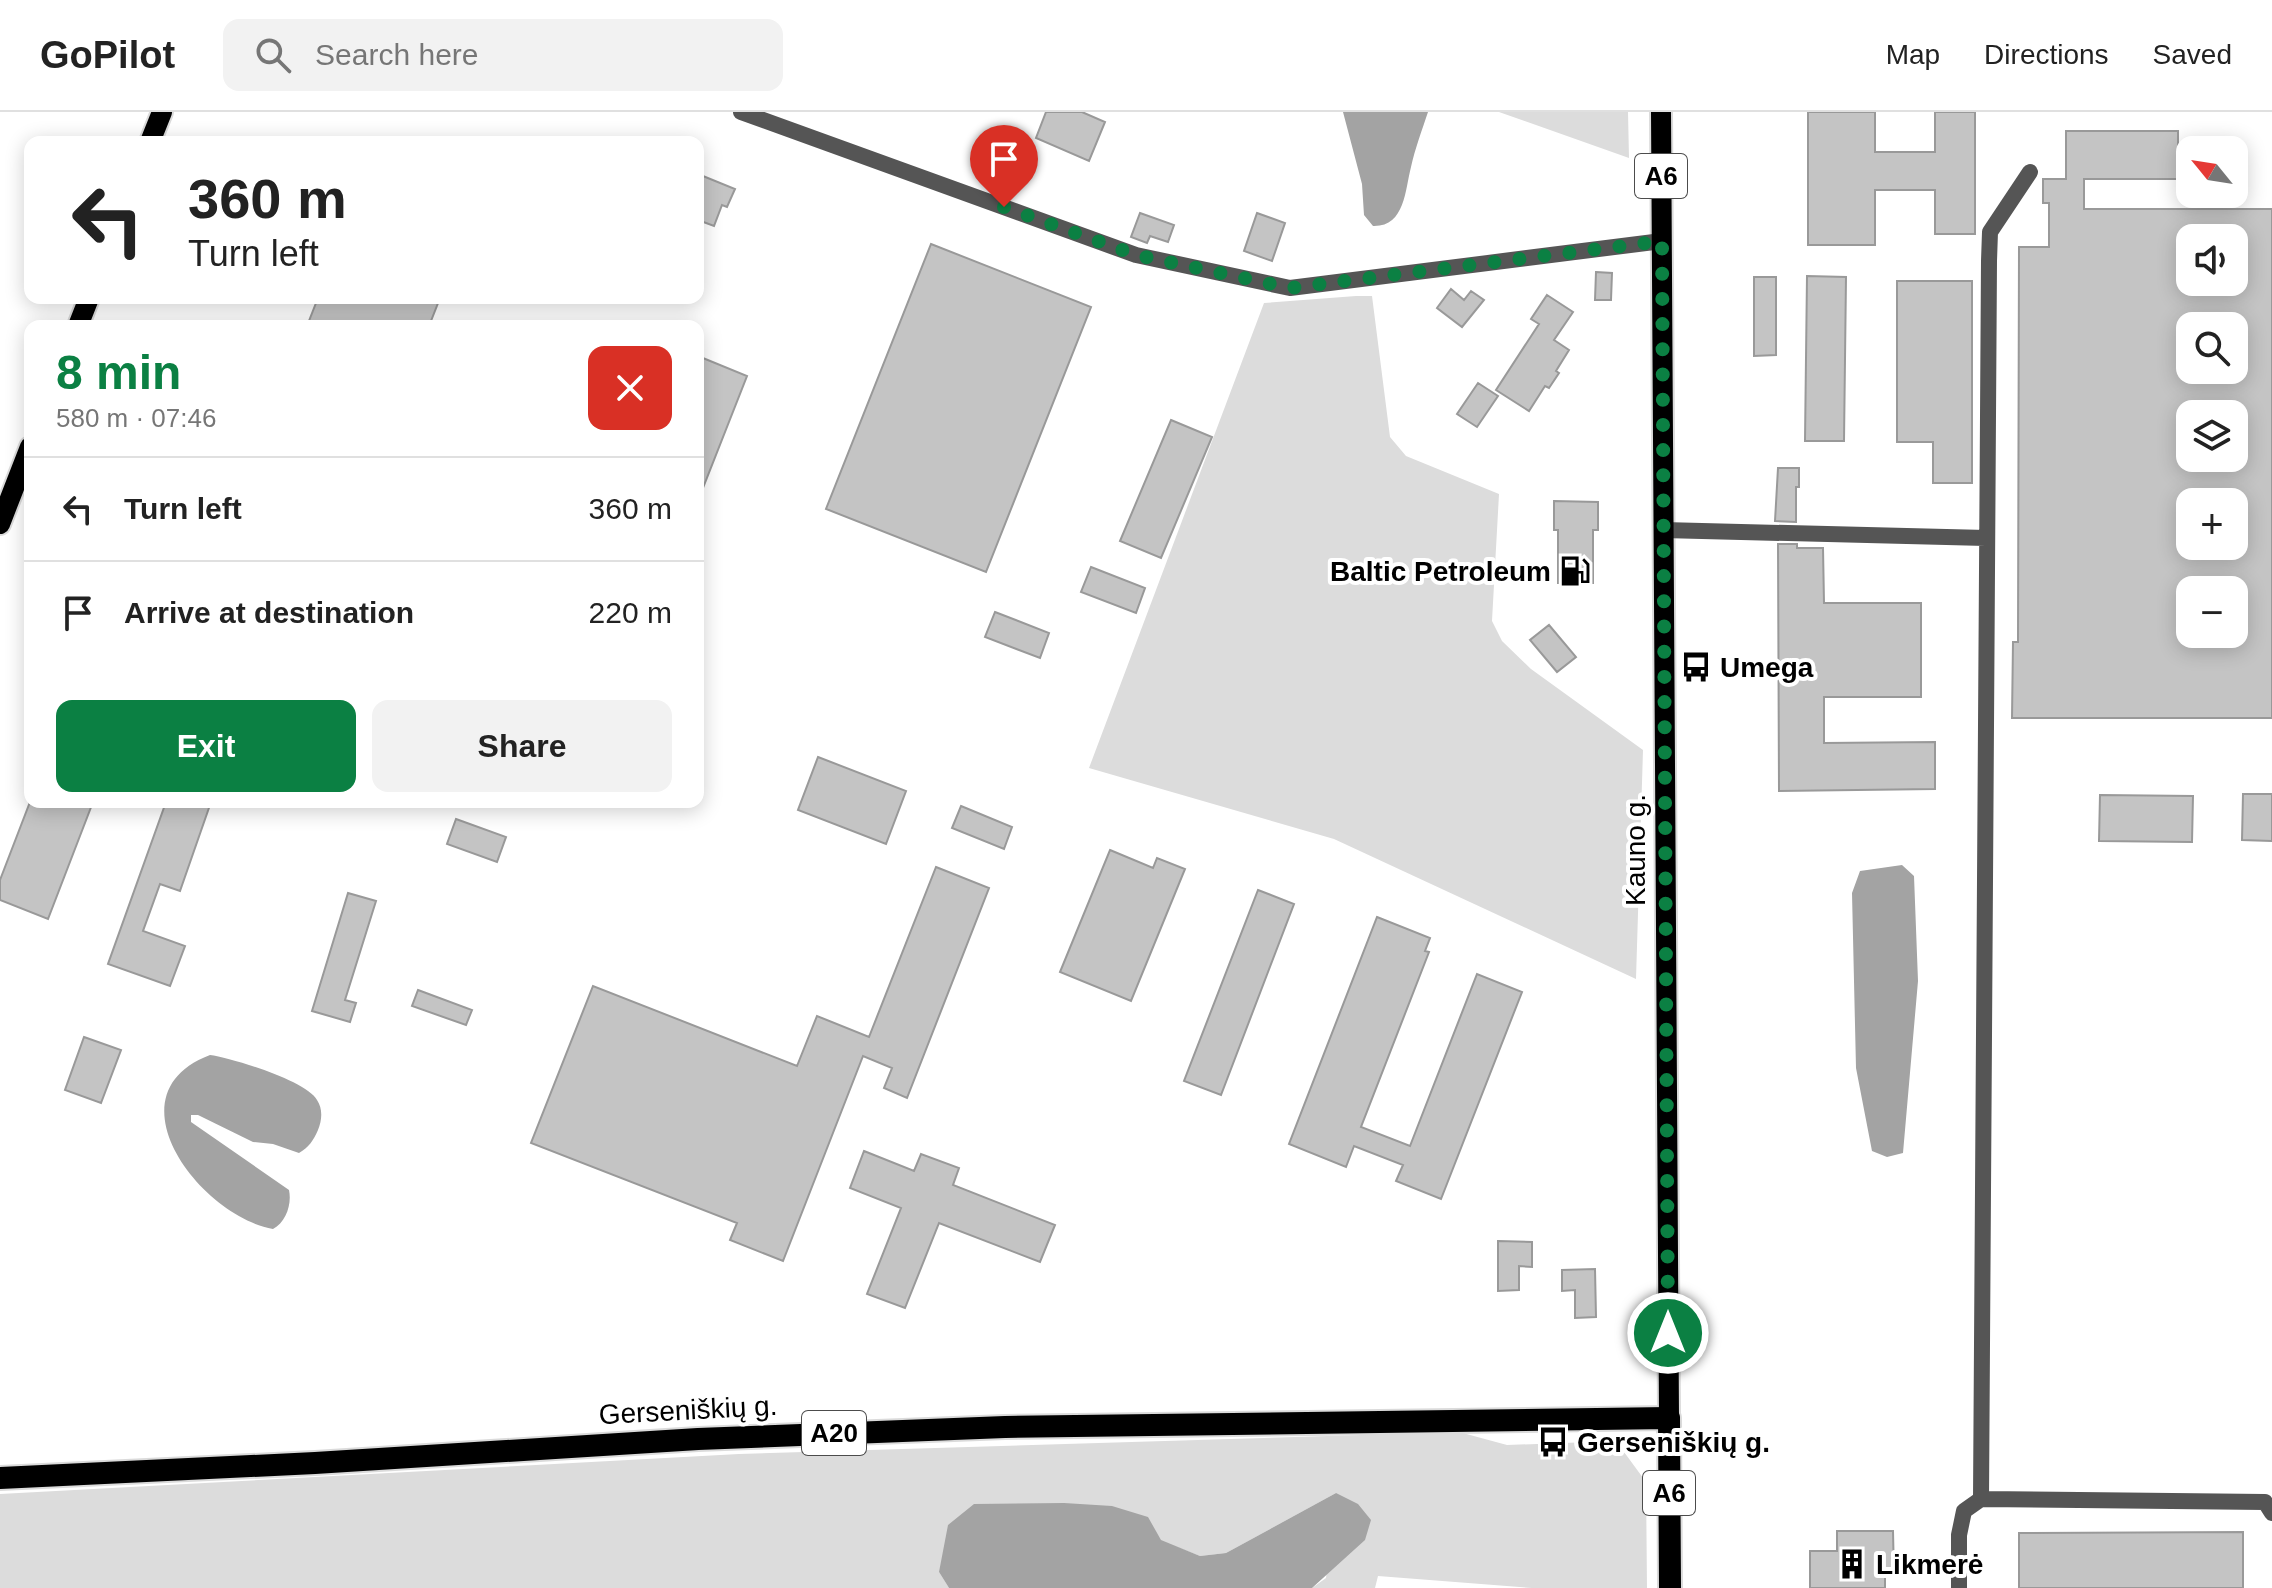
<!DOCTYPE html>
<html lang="en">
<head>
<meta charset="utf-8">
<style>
	:root { --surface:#fff; --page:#f2f2f2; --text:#222; --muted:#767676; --line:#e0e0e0; --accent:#0b8043 }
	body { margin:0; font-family:Arial,sans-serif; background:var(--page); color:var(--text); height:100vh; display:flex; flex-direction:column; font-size:30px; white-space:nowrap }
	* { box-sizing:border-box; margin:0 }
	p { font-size:26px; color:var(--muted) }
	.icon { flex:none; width:44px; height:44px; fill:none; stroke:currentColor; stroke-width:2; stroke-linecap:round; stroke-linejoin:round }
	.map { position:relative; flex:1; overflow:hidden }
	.drawer { position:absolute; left:24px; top:208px; width:680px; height:488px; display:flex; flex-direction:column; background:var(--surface); border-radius:16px; box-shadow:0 4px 20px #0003 }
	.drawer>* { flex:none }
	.banner { position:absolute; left:24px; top:24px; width:680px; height:168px; border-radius:16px; box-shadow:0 4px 20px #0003; background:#fff; color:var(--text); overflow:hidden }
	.needle { width:52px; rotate:300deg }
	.tools { position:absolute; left:2176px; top:24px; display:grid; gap:16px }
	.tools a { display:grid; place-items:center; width:72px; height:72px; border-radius:16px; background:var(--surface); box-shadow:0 4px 20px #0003; font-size:40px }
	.pin { position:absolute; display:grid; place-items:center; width:68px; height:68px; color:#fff; margin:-82px -34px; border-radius:50% 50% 50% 0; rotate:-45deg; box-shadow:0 0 8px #0007 }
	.pin .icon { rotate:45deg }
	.me { position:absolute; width:88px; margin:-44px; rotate:0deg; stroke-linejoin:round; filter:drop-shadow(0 0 6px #0008) }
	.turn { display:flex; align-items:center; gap:28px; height:168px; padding:0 32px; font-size:36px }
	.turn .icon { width:104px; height:104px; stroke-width:2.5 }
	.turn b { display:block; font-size:56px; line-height:68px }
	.round { display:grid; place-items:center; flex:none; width:84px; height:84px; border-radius:16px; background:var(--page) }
	.headline { display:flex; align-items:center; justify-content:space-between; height:136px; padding:0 32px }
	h1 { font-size:48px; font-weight:700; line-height:60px; color:var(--accent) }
	.primary-button { display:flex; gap:16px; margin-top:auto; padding:16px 32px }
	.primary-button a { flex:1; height:92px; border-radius:16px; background:var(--accent); color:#fff; font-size:32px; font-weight:700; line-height:92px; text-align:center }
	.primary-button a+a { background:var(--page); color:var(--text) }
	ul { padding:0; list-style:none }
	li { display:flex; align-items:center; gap:24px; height:104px; padding:0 32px; border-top:2px solid var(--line) }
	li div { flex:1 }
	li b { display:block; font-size:30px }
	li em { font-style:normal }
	header { display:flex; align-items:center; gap:48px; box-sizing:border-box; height:112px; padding:0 40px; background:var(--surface); border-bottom:2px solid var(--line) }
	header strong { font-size:38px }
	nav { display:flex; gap:44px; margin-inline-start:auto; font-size:28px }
	.search { width:560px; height:72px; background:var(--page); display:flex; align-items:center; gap:20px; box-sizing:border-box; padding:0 28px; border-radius:16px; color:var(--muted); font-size:30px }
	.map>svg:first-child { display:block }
</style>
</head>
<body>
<header>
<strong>GoPilot</strong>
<div class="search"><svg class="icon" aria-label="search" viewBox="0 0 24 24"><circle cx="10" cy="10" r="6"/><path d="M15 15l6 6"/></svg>Search here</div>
<nav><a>Map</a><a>Directions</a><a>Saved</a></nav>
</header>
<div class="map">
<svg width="2272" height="1476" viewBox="0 0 2272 1476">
	<rect width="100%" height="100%" fill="#fff"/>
	<path fill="#dcdcdc" d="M1499,0H1628L1629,46Z
		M1356,184H1372L1390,325L1406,344L1499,382L1492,509L1502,529L1531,557L1643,638L1636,867L1334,727L1089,656L1264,191Z
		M1459,1320L1507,1333L1616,1329L1646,1370L1647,1476H1532L1378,1464L1375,1476H1312L1326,1466L1336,1381L1226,1441L1200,1444L1161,1429L939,1460L949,1476H0V1382L739,1342Z"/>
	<path fill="#a3a3a3" d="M1343,0H1428C1422,18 1415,37 1411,55C1405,78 1405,115 1373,114L1364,103L1362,72Z
		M1902,753L1914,764L1918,869L1903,1041L1887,1045L1872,1039L1856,956L1852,781L1860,759Z
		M210,943C232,946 307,969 317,988C323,997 322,1008 318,1018C313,1029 309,1035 299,1041L273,1032L253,1030L198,1003H191V1010L289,1078C292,1092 286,1110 273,1117C200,1104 107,982 210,943Z
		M1336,1381L1358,1392L1371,1408L1365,1428L1312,1476H949L939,1460L948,1413L974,1392L1064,1391L1112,1394L1148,1405L1161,1428L1200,1444L1226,1441Z"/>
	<path fill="#c4c4c4" stroke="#999" stroke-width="2" fill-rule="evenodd" d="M1046,0H1082L1105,10L1089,49L1036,26Z
		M1808,0H1875V40H1935V0H1975V122H1935V78H1875V133H1808Z
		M2066,19H2178V67H2084V97H2272V606H2012L2013,530H2018L2019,135H2049V91H2043V67H2066ZM2190,126H2234V170H2190ZM2190,214H2234V258H2190ZM2190,302H2234V346H2190ZM2190,390H2234V434H2190ZM2190,478H2234V522H2190Z
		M698,62L735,77L727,95L722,93L714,114L698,108Z
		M1140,101L1174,113L1168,130L1150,124L1147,131L1131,125Z
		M1257,101L1285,111L1272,149L1244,139Z
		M931,132L1091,195L986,460L826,397Z
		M1596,160L1612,161L1611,188H1595Z
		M1807,164L1846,165L1844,329H1805Z
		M1754,165H1776V243L1754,244Z
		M1897,169H1972V371H1933V330H1897Z
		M1451,177L1464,188L1471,179L1484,188L1462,215L1437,196Z
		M1547,183L1573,200L1554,228L1569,238L1556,259L1559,261L1549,276L1545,274L1529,299L1496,278L1539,212L1531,207Z
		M318,186H440L429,214H307Z
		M698,244L747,264L699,386H698Z
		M1478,271L1498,284L1477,315L1457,302Z
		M1171,308L1212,325L1161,446L1120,429Z
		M1778,356H1799V375H1796V410L1775,409Z
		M1554,389L1598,390V418H1593V471H1558V418H1554Z
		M1778,432H1797V436H1823L1824,491H1921V585H1824V631L1935,630V677L1779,679Z
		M1091,455L1145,476L1136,501L1081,480Z
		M995,500L1049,521L1040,546L985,525Z
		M1549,513L1576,545L1557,560L1530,528Z
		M818,645L906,679L886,732L798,698Z
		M2243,682H2272V729L2242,728Z
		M2100,683L2193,684L2192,730L2099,729Z
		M30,690H93L48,807L0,788V768Z
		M166,690H211L180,779L160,772L143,819L185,834L170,874L108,852Z
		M961,694L1012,715L1004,737L952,716Z
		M456,707L506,725L497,750L447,732Z
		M1110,738L1153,756L1157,746L1185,757L1131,889L1060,860Z
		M936,755L989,776L907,986L884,976L892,956L863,944L783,1149L730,1128L737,1111L531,1031L593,874L797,954L817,904L869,925Z
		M1258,778L1294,792L1221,983L1184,969Z
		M348,781L376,789L345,888L356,891L350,910L312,899Z
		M1377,805L1430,826L1425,839L1429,840L1361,1015L1410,1034L1477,862L1522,880L1441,1087L1396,1069L1403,1053L1354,1034L1346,1055L1289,1032Z
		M418,878L472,898L466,913L412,894Z
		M84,925L121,938L101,991L65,978Z
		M864,1039L914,1059L921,1042L959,1056L953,1073L1055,1113L1040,1150L939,1111L905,1196L867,1182L901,1096L850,1076Z
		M1498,1129L1532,1130V1155L1519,1154V1178L1498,1179Z
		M1595,1157L1596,1205L1575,1206V1178L1562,1179V1158Z
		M1837,1419H1893L1894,1464H1885V1476H1810V1439H1837Z
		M2243,1420V1476H2019V1421Z"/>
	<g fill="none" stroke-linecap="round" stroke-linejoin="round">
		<g stroke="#dbdbdb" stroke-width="24">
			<path id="primary" d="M1661,0L1669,1306
				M150,30L162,0
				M78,214L89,186
				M0,412L30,335"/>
		</g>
		<g stroke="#dbdbdb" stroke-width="26">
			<path id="trunk" d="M0,1366L315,1351L698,1327L1005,1315L1669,1306L1670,1476"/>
		</g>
		<path stroke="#555" stroke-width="16" d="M741,0L1136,143L1290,176L1662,129
			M1663,418L1986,426
			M1981,1387L1989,149L1990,120L2030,60
			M1959,1476V1423L1964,1399L1981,1387L2265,1390L2272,1401"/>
		<use href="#primary" stroke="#000" stroke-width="20"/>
		<use href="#trunk" stroke="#000" stroke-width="22"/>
	</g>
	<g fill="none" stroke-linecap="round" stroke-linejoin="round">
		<path stroke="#0b8043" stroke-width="14" stroke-dasharray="0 25.2" d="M1004,95L1136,143L1290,176L1662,129L1668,1221"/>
	</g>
	<defs>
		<g id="fuel-bare" transform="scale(2.4)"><path d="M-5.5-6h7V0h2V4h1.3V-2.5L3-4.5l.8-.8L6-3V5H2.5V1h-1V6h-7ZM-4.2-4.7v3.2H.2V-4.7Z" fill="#000" stroke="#fff" stroke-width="2.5" paint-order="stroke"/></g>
		<g id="bus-bare" transform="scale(2.4)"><path d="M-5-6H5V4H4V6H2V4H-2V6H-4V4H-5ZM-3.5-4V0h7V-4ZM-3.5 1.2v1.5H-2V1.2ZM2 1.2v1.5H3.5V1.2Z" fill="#000" stroke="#fff" stroke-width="2.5" paint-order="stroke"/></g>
		<g id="building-bare" transform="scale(2.4)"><path d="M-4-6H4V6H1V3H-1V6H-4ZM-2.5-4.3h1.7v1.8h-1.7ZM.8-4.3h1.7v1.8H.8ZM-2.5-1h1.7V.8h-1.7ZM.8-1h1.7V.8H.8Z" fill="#000" stroke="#fff" stroke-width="2.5" paint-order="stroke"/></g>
	</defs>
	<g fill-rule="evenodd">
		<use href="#fuel-bare" x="1575" y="459"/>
		<use href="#bus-bare" x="1696" y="555"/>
		<use href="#bus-bare" x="1553" y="1330"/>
		<use href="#building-bare" x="1852" y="1452"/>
	</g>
	<g text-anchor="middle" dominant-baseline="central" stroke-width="8" stroke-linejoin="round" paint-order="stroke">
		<g fill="#fff" stroke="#4c4c4c" stroke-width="2">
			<rect x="1635" y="42" width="52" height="44" rx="6"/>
			<rect x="802" y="1299" width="64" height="44" rx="6"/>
			<rect x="1643" y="1359" width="52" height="44" rx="6"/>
		</g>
		<g font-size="26" font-weight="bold" fill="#000">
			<text x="1661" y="64">A6</text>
			<text x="834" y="1321">A20</text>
			<text x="1669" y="1381">A6</text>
		</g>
		<g font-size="28" font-weight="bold" fill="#000" stroke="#fff" text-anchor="start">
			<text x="1551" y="459" text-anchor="end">Baltic Petroleum</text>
			<text x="1720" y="555">Umega</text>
			<text x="1577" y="1330">Gerseniškių g.</text>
			<text x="1876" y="1452">Likmerė</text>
		</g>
		<g font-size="28" fill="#000" stroke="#fff">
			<text transform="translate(1635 738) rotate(-90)">Kauno g.</text>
			<text transform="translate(688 1298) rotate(-3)">Gerseniškių g.</text>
		</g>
	</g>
</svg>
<div class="tools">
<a><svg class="needle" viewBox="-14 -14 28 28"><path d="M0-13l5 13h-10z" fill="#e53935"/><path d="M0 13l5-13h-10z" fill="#767676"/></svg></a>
<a><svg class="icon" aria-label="sound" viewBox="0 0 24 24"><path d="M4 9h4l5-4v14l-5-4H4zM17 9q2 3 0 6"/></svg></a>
<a><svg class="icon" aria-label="search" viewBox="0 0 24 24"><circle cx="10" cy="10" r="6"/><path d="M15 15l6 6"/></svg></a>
<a><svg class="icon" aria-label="layers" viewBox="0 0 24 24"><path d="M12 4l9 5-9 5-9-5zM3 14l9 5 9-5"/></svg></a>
<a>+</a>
<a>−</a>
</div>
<div class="pin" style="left:1004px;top:95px;background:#d93025"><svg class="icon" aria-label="arrive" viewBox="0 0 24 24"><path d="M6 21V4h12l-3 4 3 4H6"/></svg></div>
<svg class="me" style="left:1668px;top:1221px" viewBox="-20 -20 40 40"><circle r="17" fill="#0b8043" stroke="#fff" stroke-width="3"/><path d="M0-11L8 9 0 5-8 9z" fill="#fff"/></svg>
<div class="banner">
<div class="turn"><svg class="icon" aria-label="left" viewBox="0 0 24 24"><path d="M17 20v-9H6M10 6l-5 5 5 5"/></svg><div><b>360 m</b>Turn left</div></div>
</div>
<section class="drawer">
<div class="headline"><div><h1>8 min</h1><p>580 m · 07:46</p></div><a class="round" style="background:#d93025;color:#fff"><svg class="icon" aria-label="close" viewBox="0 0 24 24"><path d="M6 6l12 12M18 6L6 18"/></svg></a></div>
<ul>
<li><svg class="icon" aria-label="left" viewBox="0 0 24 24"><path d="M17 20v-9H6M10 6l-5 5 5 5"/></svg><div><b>Turn left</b></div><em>360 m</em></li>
<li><svg class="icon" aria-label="arrive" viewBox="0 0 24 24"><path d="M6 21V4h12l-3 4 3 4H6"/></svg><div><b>Arrive at destination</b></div><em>220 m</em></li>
</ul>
<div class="primary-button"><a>Exit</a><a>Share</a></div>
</section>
</div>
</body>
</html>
